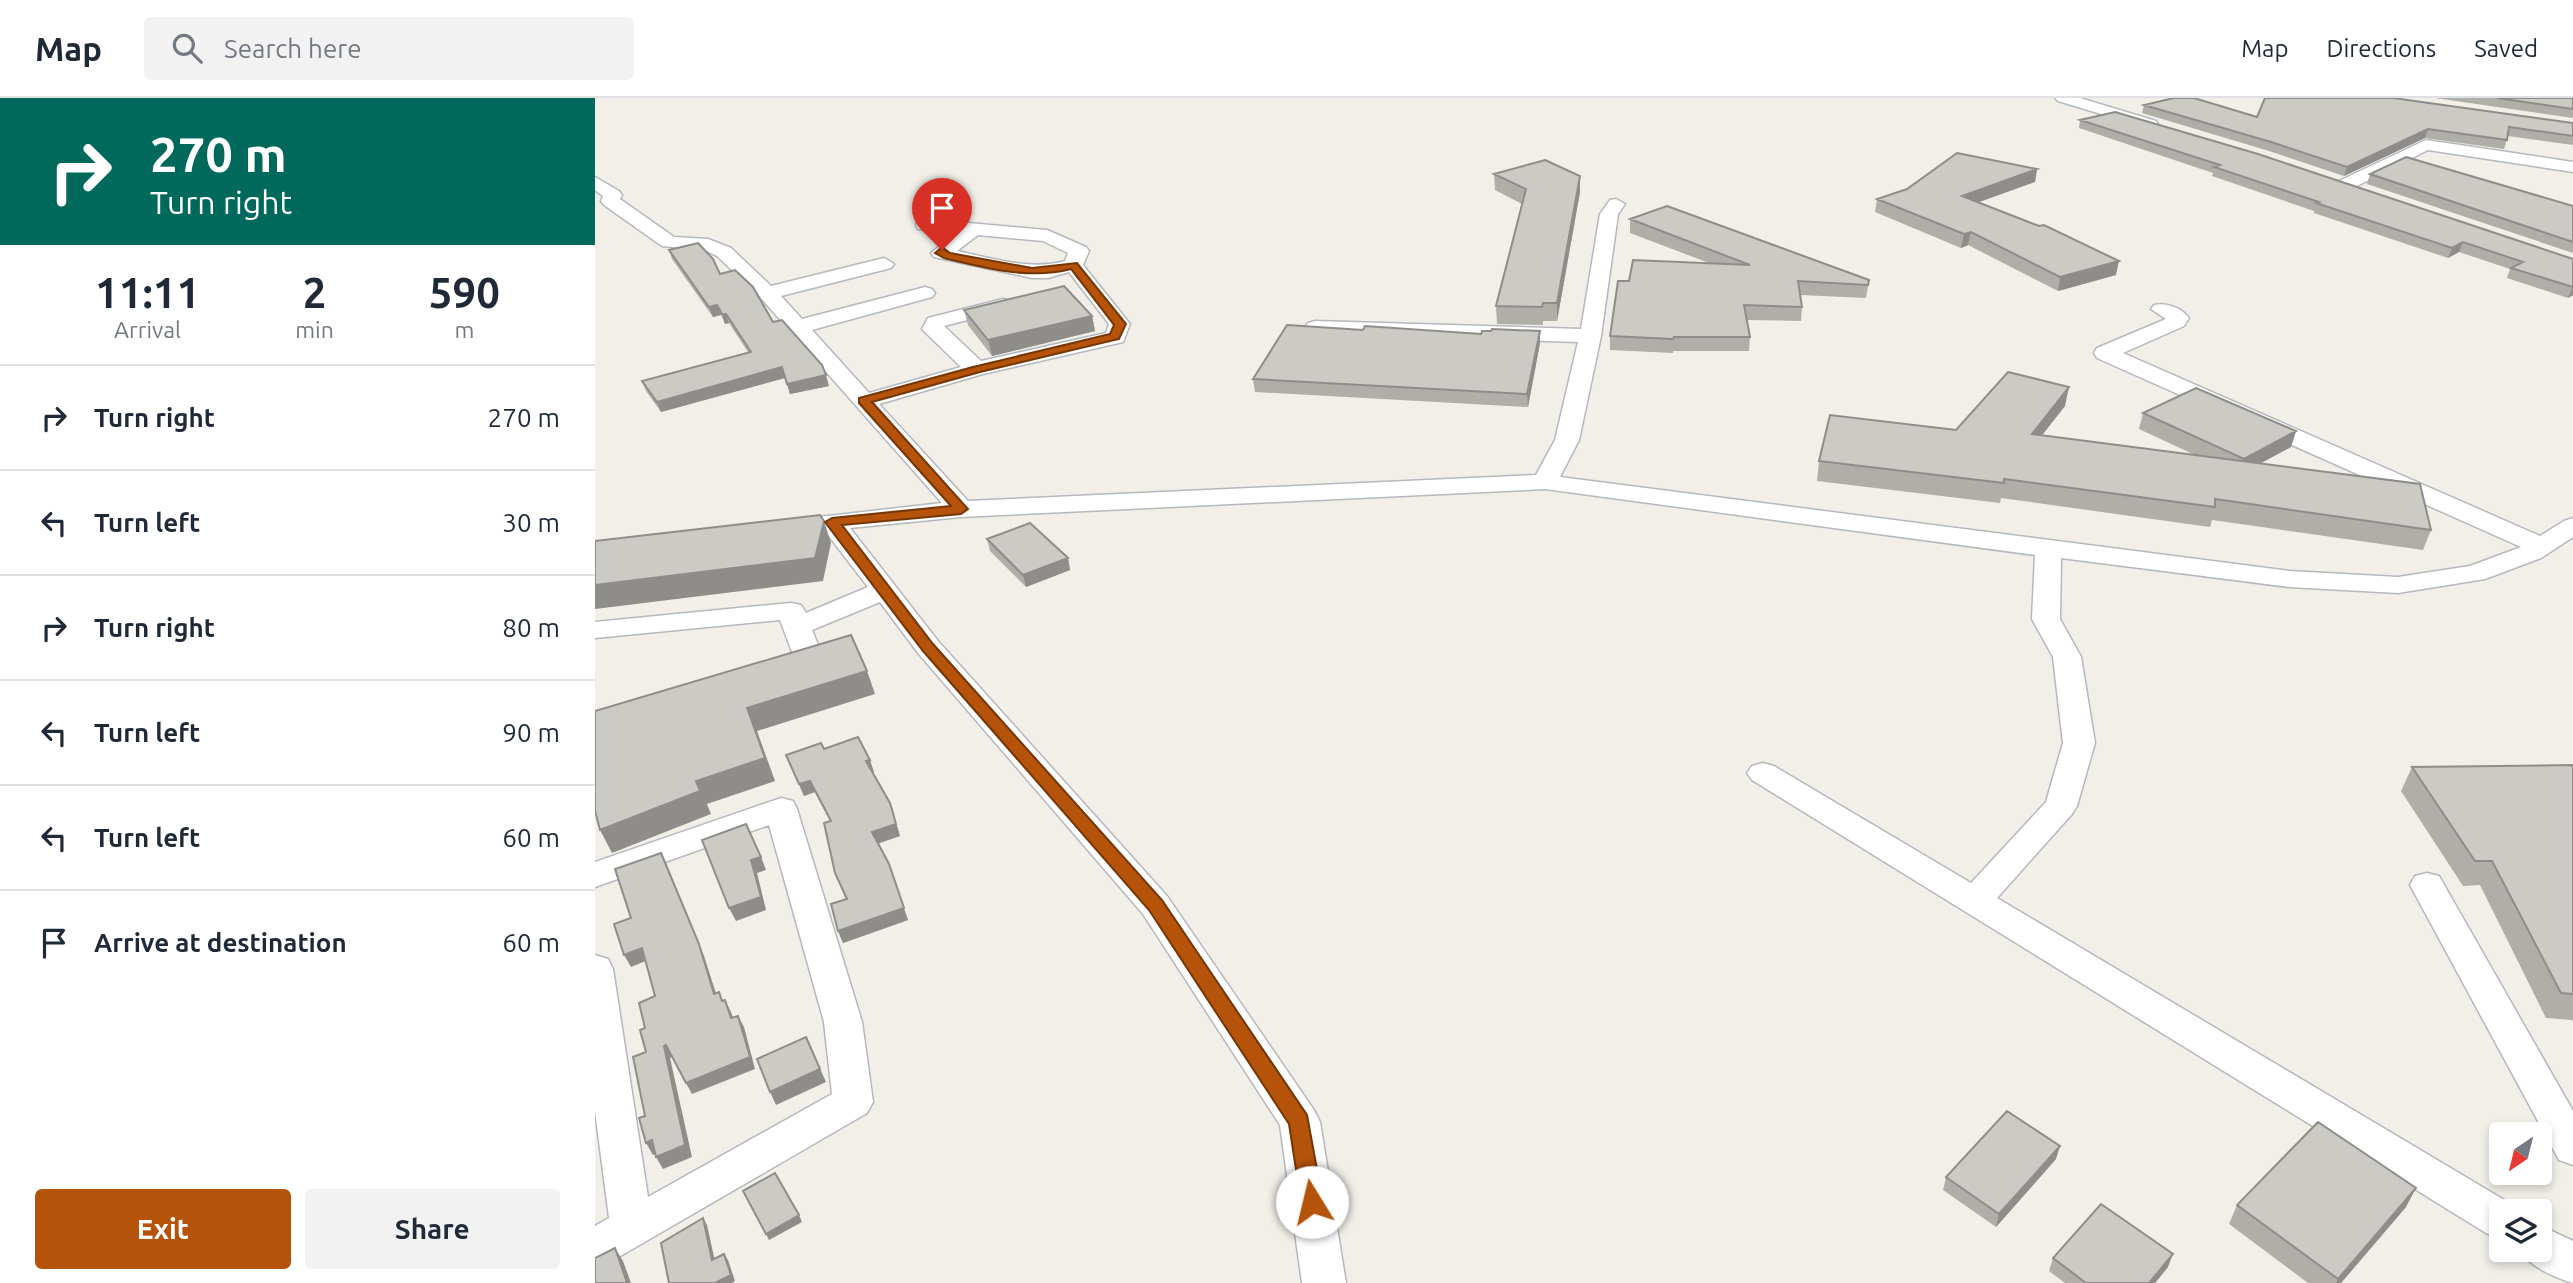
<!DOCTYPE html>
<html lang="en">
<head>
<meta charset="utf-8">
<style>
	:root { --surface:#fff; --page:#f2f2f3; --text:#1f2937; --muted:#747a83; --line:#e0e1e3; --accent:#b45309 }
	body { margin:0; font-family:Ubuntu,sans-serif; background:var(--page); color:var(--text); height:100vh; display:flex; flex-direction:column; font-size:26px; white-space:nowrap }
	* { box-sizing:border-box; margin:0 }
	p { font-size:23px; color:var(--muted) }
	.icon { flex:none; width:38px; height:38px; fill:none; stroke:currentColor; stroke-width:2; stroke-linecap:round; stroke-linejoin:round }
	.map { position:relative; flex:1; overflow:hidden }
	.details { display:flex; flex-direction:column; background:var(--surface); width:595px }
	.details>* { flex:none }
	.guide { background:#00695c; color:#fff; overflow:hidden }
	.needle { width:46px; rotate:215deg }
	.tools { position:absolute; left:1894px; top:1024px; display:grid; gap:14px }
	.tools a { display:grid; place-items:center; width:63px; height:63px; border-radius:7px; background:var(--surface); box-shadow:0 4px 10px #0003; font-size:35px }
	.pin { position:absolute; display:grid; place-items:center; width:60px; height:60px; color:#fff; margin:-72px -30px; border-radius:50% 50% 50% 0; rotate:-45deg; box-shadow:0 0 7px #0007 }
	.pin .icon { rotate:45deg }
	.me { position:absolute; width:77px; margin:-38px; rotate:351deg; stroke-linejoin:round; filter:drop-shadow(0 0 5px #0008) }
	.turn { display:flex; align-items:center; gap:24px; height:147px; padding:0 35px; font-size:32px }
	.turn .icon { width:91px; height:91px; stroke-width:2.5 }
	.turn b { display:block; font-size:49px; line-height:60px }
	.eta { display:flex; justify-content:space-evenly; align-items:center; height:119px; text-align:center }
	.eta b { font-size:42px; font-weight:700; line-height:49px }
	.action { display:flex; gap:14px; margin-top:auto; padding:14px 35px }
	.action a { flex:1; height:80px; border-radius:7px; background:var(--accent); color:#fff; font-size:28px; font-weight:700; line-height:80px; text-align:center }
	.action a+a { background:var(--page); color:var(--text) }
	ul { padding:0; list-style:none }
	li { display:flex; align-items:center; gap:21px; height:105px; padding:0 35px; border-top:2px solid var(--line) }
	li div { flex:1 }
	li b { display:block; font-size:26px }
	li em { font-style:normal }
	header { display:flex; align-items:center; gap:42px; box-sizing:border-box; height:98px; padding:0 35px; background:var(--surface); border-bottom:2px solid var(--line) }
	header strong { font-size:33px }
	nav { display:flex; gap:38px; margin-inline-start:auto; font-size:24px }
	.search { width:490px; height:63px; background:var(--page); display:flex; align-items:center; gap:18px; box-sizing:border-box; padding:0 24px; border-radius:7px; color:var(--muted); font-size:26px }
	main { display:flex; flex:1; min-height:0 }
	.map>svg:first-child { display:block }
</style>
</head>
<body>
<header>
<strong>Map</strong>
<div class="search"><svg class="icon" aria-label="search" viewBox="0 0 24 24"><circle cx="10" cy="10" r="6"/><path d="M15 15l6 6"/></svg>Search here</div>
<nav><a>Map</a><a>Directions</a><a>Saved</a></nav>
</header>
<main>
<section class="details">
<div class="guide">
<div class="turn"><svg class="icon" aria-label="right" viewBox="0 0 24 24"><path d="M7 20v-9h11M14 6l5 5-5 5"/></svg><div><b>270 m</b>Turn right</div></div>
</div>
<div class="eta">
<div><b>11:11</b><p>Arrival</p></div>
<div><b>2</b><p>min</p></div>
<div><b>590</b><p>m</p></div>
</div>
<ul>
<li><svg class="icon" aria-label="right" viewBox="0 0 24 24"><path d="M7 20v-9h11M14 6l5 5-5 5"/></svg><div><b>Turn right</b></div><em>270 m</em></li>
<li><svg class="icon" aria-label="left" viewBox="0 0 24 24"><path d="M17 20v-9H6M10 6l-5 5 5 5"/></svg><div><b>Turn left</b></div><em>30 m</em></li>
<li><svg class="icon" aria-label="right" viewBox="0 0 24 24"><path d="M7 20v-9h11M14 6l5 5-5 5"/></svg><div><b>Turn right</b></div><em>80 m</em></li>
<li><svg class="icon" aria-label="left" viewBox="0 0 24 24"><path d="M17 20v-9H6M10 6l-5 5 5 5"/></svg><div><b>Turn left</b></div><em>90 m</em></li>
<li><svg class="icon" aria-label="left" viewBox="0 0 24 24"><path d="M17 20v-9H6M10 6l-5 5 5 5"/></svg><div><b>Turn left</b></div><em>60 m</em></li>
<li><svg class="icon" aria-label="arrive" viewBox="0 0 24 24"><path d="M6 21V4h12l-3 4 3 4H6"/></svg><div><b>Arrive at destination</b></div><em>60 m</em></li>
</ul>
<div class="action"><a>Exit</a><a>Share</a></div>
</section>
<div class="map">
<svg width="1978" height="1185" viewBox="0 0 1978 1185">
	<rect width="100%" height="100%" fill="#f1efe8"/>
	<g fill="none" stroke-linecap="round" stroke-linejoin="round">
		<g stroke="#b5b8bc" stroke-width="3">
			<path id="minor" d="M1460,0H1485L1561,23L1563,26L1561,29H1549L1463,3Z
				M1831,42L1978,64V74L1833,52L1756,91H1744L1741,87L1744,83Z
				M0,79L24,93L27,97L25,101L79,139L113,141L136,150L176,188L289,160L299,166L296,170L186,198L207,221L330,189L337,191L340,195L337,199L217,232L274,295L366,269L331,235L327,231L333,220L408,201L415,203L418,207L415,211L349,228L386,263L511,235L514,226L474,174L453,180H437L339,159L336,155L361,135L323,131L321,127L323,123L330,121L452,132L491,149L494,153L488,167L535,226L528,244L388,276L284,306L373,403L941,377L960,342L983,244L720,235L713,233L709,229L713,225L720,223L986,231L1005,116L1015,102L1021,101L1030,106L1023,116L1006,238L984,342L965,379L1694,473L1803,479L1875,468L1926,449L1502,260L1499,255L1502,250L1571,221L1556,211L1559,207C1571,204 1587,210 1594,220L1589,228L1528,255L1945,438L1969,423L1978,420V439L1946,460L1890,481L1803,495L1694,489L1466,460L1465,521L1486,559L1500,645L1482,708L1477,716L1402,800L1921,1109L1923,1113H1906V1141L1891,1135L1157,682L1152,675L1157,668L1168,665L1179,668L1376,785L1451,704L1468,645L1458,559L1437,521L1440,457L950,391L366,419L255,430L343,543L572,798L719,1012L725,1024L751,1185H707L685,1027L548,816L323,555L285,504L217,532L230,564L225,570L189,580L179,577L174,571L179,565L199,559L185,522L0,540V524L196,505L206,507L211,515L273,489L230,433L189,437L180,434L176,429L180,424L347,405L165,199L122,158L109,152L67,148L9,107L6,103L8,98L0,92ZM383,137L448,143L473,155L470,163C434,173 398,160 362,153Z
				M186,700L198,703L202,711L267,924L278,1004L272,1015L15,1164L0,1169V1128L14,1120L0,1013V857L13,861L18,871L53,1099L237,996L229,924L174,727L0,789V764Z
				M1832,775L1844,778L1978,1013V1067L1964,1062L1815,787L1820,778Z
				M1944,1127L1978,1143V1185C1961,1180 1933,1168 1925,1152H1944Z"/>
		</g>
		<use href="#minor" fill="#fff" fill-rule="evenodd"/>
	</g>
	<path fill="#afaea9" d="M1840,0H1978V20Z
		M1549,7L1662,19L1978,25V47L1913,38L1909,51L1830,40L1749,78L1674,53L1547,15Z
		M1485,22L1978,161V197L1973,200L1912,180L1915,171L1864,154L1853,160L1719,115V113L1617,78L1618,75L1484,30Z
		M1442,71L1440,84L1383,104L1521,177L1463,193L1373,147L1366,150L1280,114L1282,101L1312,91Z
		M899,76L985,94L962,223H948V227L902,226L901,208L927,106L900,92Z
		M1775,76L1978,108V155L1772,86Z
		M1035,121L1274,182L1271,200L1205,197L1207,209L1206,223L1152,222L1155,239L1154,253H1078V255L1015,252V238L1034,183L1114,165L1035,135Z
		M74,152L125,176L178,224L234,288L195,296L190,280L66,314L51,293L47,283L153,254L134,225L130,226L126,217L118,219L77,161Z
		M369,212L497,218L500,233L397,258L373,227Z
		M945,245L933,309L660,294L658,281Z
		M1470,308L1447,337L1600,357L1544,331L1548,315L1701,333L1696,349L1666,365L1836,432L1828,452L1617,422L1615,429L1406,400L1405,405L1222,383L1224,363Z
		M392,441L473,460L475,472L431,489L395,453Z
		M229,651L279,674H277L295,705L305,738L283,745L313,822L248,845L243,833L251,801L240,775L235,723L220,694L209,698L191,657Z
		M1978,667V924L1977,922L1951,920L1885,787L1868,788L1806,693L1817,669Z
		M1461,1061L1401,1129L1348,1092L1351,1079Z
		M1642,1107L1811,1109L1746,1185H1713L1634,1126Z
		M1458,1160L1573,1169L1560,1185H1470L1454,1173Z"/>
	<path fill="#8f8d8a" d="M1833,31L1830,40L1749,78L1752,69Z
		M1442,71L1440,84L1365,111L1367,98Z
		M985,78V94L962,223V205Z
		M1376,134L1373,147L1366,150L1369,136Z
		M1868,144L1864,154L1853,160L1857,150Z
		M1524,163L1521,177L1463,193L1465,179Z
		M1978,189V197L1973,200Z
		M122,207L126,217L118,219L114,209Z
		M127,216H131L134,225L130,226Z
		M497,218L500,233L397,258L393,242Z
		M945,233V245L933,309L932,296Z
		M187,269L190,280L66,314L62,304Z
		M231,277L234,288L195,296L192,286Z
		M1474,289L1470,308L1433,355L1437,336Z
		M1701,333L1696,349L1644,377L1649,361Z
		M229,423L236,445L228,483L0,511V487Z
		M473,460L475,472L431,489L428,477Z
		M272,573L280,596L162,633L180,683L112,706L116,716L17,755L5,732L152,610Z
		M275,662L279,674L275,675L271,663Z
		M215,683L220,694L209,698L204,686Z
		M295,705L305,738L282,746L277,734Z
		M66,755L109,858L125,908L119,896Z
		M166,759L171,772L162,775L171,812L141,823L134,810L156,762Z
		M298,778L313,822L248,845L243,833Z
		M47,850L53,862L36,869L29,857Z
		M130,902L136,914L142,932L136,920Z
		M143,918L149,929L160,971L97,996L91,985Z
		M211,939L231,984L181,1007L175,994Z
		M71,947L78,959L75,960L97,1059L68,1071L61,1059L69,948Z
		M57,1042L64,1054L58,1057L51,1045Z
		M1465,1048L1461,1061L1401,1129L1404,1116Z
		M1821,1090L1811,1109L1746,1185H1741L1743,1181Z
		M204,1117L207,1124L174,1142L171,1136Z
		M108,1120L112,1127L121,1168L117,1162Z
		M20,1150L28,1163L36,1185H32Z
		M129,1156L133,1162L140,1183L137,1185H120Z
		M1578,1156L1573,1169L1560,1185H1554Z"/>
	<path fill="#cccac5" stroke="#8f8d8a" stroke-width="2" d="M1579,0H1599L1662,19L1670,0H1798L1978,25V38L1914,29L1912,42L1833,31L1752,69L1676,44L1549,7Z
		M1902,0H1978V11Z
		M1520,14L1663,56L1978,161V189L1916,170L1928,164L1868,144L1857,150L1721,105L1724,104L1619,69L1625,67L1485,22Z
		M1362,55L1442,71L1367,98L1444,128L1449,127L1524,163L1465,179L1376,134L1369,136L1282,101L1312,91Z
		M1811,59L1978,108V144L1775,76Z
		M950,62L985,78L962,205H948L947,209L901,208L931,91L899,76Z
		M1072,108L1274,182L1273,187L1203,183L1207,209L1149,207L1155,239H1079L1078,241L1015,238L1023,183H1034L1038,162L1155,167L1035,121Z
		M103,145L118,161L125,176L140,172L158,189L178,224L187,222L227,267L231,277L192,286L187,269L62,304L47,283L156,254L131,216H127L122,207L114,209L74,152Z
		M469,188L497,218L393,242L369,212Z
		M692,227L768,232L770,228L886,236L887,233H896L897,231L945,233L932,296L658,281Z
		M1413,274L1474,289L1437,336L1825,386L1836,432L1620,401V409L1409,381V385L1224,363L1235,317L1361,332Z
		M1601,290L1701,333L1649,361L1548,315Z
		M225,417L229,423L220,460L0,487V443Z
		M435,425L473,460L428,477L392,441Z
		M256,537L272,573L152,610L170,660L101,683L105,693L5,732L0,713V613Z
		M263,639L275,662L271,663L295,705L298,715L301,726L277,734L294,766L309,810L243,833L236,806L252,801L240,775L229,725L236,723L215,683L204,686L191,657L226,645L229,651Z
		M1978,667V896L1966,895L1897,763H1880L1817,669Z
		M151,726L166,759L156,762L166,799L134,810L107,742Z
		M66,755L104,846L119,896L124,894L127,903L130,902L136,920L143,918L155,959L91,985L71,947L69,948L90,1047L61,1059L57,1042L51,1045L44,1020L50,1018L38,959L51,954L45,932L50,930L44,905L60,898L47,850L29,857L19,826L36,820L20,771Z
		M211,939L225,971L175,994L162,961Z
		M1412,1013L1465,1048L1404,1116L1351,1079Z
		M1723,1024L1821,1090L1743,1181L1642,1107Z
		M180,1075L204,1117L171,1136L148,1093Z
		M1506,1106L1578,1156L1554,1185H1491L1458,1160Z
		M108,1120L117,1162L129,1156L136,1177L120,1185H74L66,1145Z
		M20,1150L32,1185H0V1160Z"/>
	<path fill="#b45309" stroke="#753606" stroke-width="2" d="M347,149L355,155L437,170L482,165L531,226L524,241L385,274L277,304L373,411L366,416L247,427L338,546L567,802L712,1017L728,1104L725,1111L717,1114L709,1111L706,1104L694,1026L554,812L328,553L230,424L237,420L356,408L264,305V300L378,269L515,236L519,227L476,171C434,182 391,170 349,160L340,155Z"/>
</svg>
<div class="tools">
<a><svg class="needle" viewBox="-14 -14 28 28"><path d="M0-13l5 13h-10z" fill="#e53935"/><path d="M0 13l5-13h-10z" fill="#747a83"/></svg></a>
<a><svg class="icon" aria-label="layers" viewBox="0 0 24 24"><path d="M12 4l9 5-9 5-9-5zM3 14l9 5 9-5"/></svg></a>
</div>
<div class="pin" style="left:347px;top:152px;background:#d93025"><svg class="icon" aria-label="arrive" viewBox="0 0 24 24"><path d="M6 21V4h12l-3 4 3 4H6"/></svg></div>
<svg class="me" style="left:717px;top:1104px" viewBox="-20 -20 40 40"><circle r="19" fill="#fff"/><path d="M0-13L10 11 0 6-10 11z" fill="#b45309"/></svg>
</div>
</main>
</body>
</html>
